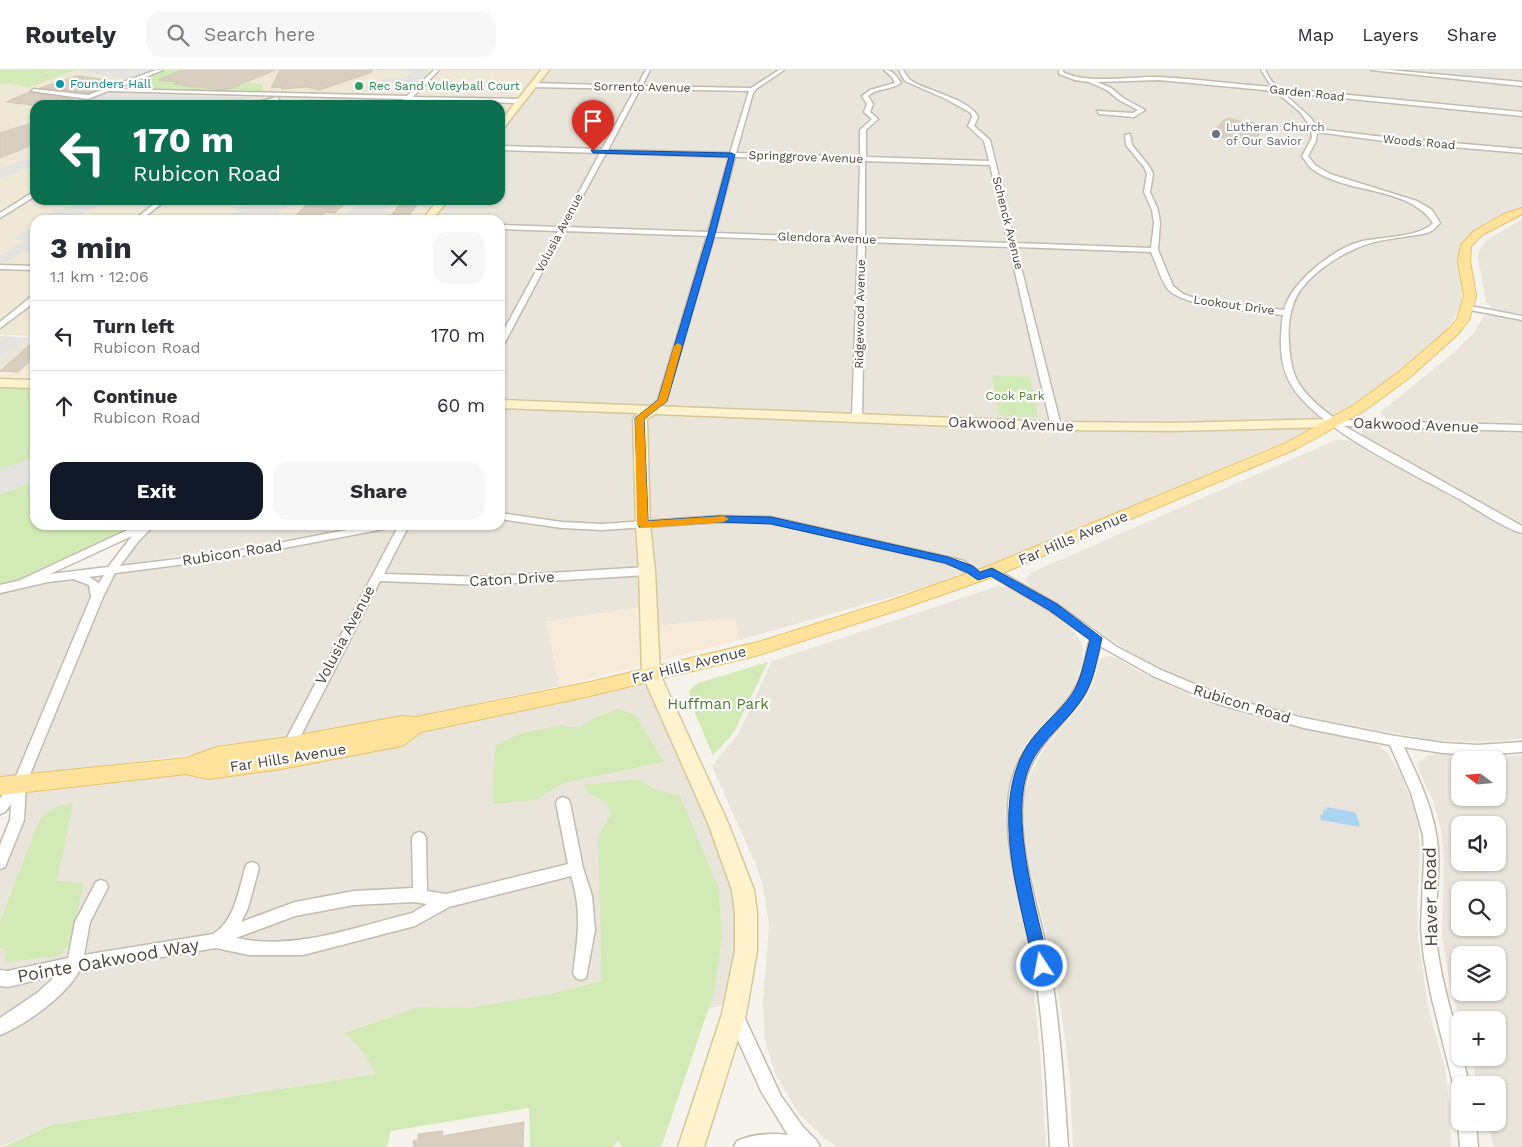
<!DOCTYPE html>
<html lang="en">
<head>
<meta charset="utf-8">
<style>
	:root { --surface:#fff; --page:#f7f7f7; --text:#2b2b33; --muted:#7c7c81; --line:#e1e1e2; --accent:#111827 }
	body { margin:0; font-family:"Work Sans",sans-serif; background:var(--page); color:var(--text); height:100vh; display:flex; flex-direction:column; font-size:19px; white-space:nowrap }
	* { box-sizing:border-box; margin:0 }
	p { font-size:16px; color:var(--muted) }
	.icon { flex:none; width:28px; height:28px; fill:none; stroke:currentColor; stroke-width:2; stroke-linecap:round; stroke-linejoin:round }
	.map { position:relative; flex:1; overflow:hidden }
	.sheet { position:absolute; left:30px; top:145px; width:475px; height:315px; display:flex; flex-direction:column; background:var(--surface); border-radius:15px; box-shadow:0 1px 4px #0004 }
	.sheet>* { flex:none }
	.top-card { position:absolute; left:30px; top:30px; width:475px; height:105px; border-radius:15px; box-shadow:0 1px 4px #0004; background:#0b6e4f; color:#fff; overflow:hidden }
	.needle { width:32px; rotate:286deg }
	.tools { position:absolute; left:1451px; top:681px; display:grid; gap:10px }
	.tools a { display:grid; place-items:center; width:55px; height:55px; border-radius:10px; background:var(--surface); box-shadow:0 1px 4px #0004; font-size:25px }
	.pin { position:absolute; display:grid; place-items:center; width:42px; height:42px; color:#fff; margin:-51px -21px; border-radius:50% 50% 50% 0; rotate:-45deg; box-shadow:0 0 5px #0007 }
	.pin .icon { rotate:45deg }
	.me { position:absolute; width:55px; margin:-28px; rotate:349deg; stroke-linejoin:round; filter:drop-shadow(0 0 4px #0008) }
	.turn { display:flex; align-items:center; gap:18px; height:105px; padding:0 20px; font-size:22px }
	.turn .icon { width:65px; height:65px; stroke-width:2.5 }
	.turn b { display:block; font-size:35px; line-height:42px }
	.round { display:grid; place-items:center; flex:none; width:52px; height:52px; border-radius:15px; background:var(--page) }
	.head { display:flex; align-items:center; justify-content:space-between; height:85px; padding:0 20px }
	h1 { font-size:30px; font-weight:700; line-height:38px }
	.action { display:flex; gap:10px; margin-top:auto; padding:10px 20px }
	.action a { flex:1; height:58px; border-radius:15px; background:var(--accent); color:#fff; font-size:20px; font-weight:700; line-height:58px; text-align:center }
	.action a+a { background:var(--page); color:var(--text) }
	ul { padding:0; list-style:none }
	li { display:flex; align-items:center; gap:15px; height:70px; padding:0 20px; border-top:1px solid var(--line) }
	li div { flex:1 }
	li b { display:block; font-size:19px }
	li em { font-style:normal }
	header { display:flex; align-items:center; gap:30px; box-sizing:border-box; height:70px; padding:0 25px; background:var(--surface); border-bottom:1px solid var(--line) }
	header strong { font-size:24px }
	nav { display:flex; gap:28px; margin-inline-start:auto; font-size:18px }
	.search { width:350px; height:45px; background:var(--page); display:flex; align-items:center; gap:12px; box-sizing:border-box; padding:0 18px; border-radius:15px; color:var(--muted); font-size:19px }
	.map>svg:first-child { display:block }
</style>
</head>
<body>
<header>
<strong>Routely</strong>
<div class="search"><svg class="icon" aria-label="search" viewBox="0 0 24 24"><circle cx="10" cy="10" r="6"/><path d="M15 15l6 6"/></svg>Search here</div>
<nav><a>Map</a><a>Layers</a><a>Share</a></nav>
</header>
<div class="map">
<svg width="1522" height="1077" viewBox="0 0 1522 1077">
	<rect width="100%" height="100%" fill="#f6f3ec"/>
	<path fill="#eae5da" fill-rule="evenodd" d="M547,0H646L637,16L537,14Z
		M649,0H1522V138L1503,144L1479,158L1460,175L1462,235L1445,263L1394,307L1335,349L1319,357L979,502L739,570L735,548L654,556L546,551L560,616L296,672L409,455H500V281Z
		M535,15L636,18L500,267V150H431L446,130H500V61Z
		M1522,149V244L1498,240L1492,238L1486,232L1478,187L1479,181L1487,170Z
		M1484,246H1495L1522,250V353L1386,349L1381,343L1382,341L1453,283L1472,265Z
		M0,266L35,268V270L0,299Z
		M1365,358L1522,362V454L1372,373L1362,367V361Z
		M1336,370H1347L1358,374L1522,466V668L1502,671L1467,672L1433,670L1318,649L1252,634L1182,609L1132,584L1057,532L1030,517L1025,510L1030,503Z
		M157,455H374L121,495L137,472Z
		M397,459L283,673L0,709V523L64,510L184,496L355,463Z
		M998,516L1008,518L1028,527L1057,547L1076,564L1082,574L1083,589L1075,616L1058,638L1026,674L1015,696L1008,719L1005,741L1008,781L1027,863L1031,892L1040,981L1046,1077H837L824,1068L798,1043L775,1003L765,970L763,931L769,855L763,817L756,795L712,696L739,663L772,591Z
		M1107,586L1115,587L1140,602L1196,628L1265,650L1372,672L1380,676L1390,686L1402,707L1411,730L1418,755L1420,781L1417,832L1418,866L1428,937L1445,998L1450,1042L1451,1077H1073L1070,1009L1063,953L1053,891L1024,774V726L1031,703L1045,677L1082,634L1091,619L1100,589Z
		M645,608L718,773L736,833V888L726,935L375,1004L51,1055L0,1077V768L23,716L290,684Z
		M1438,684L1490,688L1522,685V1077H1494L1487,1053L1498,1052V1015H1478L1471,988H1498V950L1460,951L1450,916L1442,866L1444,792L1441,759L1433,731L1418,699L1417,693L1427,686ZM1460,690H1498V728H1460ZM1460,755H1498V792H1460ZM1460,820H1498V858H1460ZM1460,885H1498V922H1460Z"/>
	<path fill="#f7ead8" d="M35,270V312L0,310V299Z
		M654,535V556L735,548L739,570L560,616L546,551Z"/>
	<path fill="#efe8d6" d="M0,0H545L500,57V35H35V130H443L427,150H35V266L0,265Z"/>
	<path fill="#d2eab5" d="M0,0H55L5,14L0,13Z
		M59,0H76L29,17L9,14L26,8Z
		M165,0H267L239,16L248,13L262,14V19L268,22H229L231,19L226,22L123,19L120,18Z
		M992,305L1030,307L1038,347L999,346Z
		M0,313L35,314V455H146L0,519Z
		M768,592L734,662L713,686L690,631L689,621L698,613Z
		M618,639L635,645L664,692L563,713L536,730L493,734L495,676L519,664L560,655L579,658L596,647Z
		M638,709L656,720L680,726L718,817L722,867L714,923L661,1077H622L618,1071L613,1077H530L529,1038L391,1061L387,1077H3L51,1055L375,1004L364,983L345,963L419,937L470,938L555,923L602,911L598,768L611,743L605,732L588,723L584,715Z
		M73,733L57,811L84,813L69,875L59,886L4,892L7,881L0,877V851L41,747L56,737Z"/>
	<path fill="#e5e3e0" d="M86,0H154L131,9L79,2Z
		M395,0H430L415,14L380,13L383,9L405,8L412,2Z
		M1452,0L1490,3L1498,7L1522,10V12L1456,5Z
		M103,22L253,27L234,35H70Z
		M24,90H35V95L0,109V99Z
		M82,130H116L113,132L88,131L84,135H95L75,150L41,149L54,139L76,140L70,138Z
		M248,130H286L283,133H289L275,147H268L265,150H225L233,143L243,141L237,140Z
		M360,130L396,131L384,145L409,146L405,150H319L323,146L344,147Z
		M28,160H35V181H23L7,192H0V186L25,170L12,169Z
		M0,267L25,268L0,288Z
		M35,387V411L0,425V399Z"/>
	<path fill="#a9d4f2" d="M1326,737L1354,742L1357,745L1360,757L1321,750L1320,745H1323V740H1326Z"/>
	<path fill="#d8cfc1" stroke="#d3c7b4" d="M182,0H275L232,18L222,20L174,14L179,12L158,10Z
		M280,0H372V2L320,20L307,17L281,19L282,17L271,18Z
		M76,6H80L119,12L88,23L40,18Z
		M29,22L31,23L73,29L56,35H32L6,32Z
		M1228,48L1240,51L1267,55L1248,78L1240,72L1210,65L1224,50Z
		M35,52V74L0,88V63Z
		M310,131L346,132L335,143L326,142L318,150H291Z
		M402,132H419L409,145H391Z
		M35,270V287L18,302L0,301Z
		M524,1052L523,1077H414L413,1071L418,1070V1064L443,1061L442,1066Z"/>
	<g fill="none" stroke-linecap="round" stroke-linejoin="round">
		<g stroke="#c2bbae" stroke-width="3">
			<path id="street" d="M156,0H163L115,19L407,26L434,0H439L413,27L520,29L523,31L520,33L409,30L404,34L401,32L404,29L108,21L88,29L31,21L34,19L88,25Z
				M646,0H650L642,16L751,18L779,0H784L756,19L753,23L736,83L860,87V60L872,49L864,42L867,34L862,26L870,20L895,13L892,7L884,0C893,0 896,6 901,13C891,20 877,18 868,26L873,34L870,42L878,49L866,60V87L989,91L984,71L968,56L972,47L971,43L946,29L905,11L899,0H903C905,3 907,7 910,10C926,21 970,29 978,47L974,56L990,70L1015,173L1151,178L1154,153L1152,140L1144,122L1147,104L1144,97L1126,75L1125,65L1130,64L1132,75L1149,96L1153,104L1150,122L1158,140L1160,153L1158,180L1173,216L1183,224L1197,229L1284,240C1291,212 1335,177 1363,171C1383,167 1420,167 1433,153C1409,115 1345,125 1311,98C1308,95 1305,90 1302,86L1312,68L1311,57L1300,42L1275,21L1159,10L1097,12L1111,18L1123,28L1145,40L1134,47L1099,44L1097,41L1133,43L1138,40L1119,30L1107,20L1089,12L1075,10L1059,4V0H1063V2C1087,15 1132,6 1159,7C1197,9 1234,14 1272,17L1261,0H1265L1270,9L1278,18L1522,42V46L1282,22L1311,48L1317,59L1384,67L1522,79V83L1384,71L1317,62L1316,71L1308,86L1315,95L1330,104L1417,131L1432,140L1440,153L1433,160L1427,163C1405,168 1378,168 1357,178C1333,188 1301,210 1293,235C1289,247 1288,260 1289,273C1290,285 1291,299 1297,310C1305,326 1322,339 1337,350L1522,355V361L1344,356L1522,456V463C1505,459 1478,440 1461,430C1415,404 1310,357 1288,309C1279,290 1280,265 1283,245C1257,241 1181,238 1167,218C1160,208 1156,193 1151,182L1016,177L1061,356L1056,359L1051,356L1009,177L865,172L862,349L857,352L852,349L858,172L714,167L666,331L655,342H649L648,340L658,330L707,166L564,161L504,274L500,276V267L558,161L500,159V155L560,157L600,83L500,80V76L602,79L635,19L533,17L530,15L533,13L637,16ZM640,19L749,21L730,83L608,80ZM606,83L729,87L708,162L566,157ZM735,87L860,91L858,168L715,163ZM865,91L990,95L1008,173L865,168Z
				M1371,0H1389L1522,12V16Z
				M277,27L279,30L257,35H247Z
				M35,121V126L0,148V143Z
				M159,130H166L141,150H134Z
				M0,195L35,196V200L0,199Z
				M32,226H35V232L0,258V252Z
				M1465,235L1522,246V250L1465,239Z
				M500,443L562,452L602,454L719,446L771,447L952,488L964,491L984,506L979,510L956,497L946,493L771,453L719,452L602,460L562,458L500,449Z
				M138,455H154L137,473L120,496L226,483L372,455H394L389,458L226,489L115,503L103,527L26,714L24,750L5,797L0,799V775L10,750L11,734L5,742L0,744V728L14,711L91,527L89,515L73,509L48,512L0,523V515L18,511ZM132,466L108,497L50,504ZM104,505L99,513L89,507Z
				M399,455H409L384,504L485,507L647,497L652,501L647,505L485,515L380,511L294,679L289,680L284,679L283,675Z
				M992,497L1057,534L1117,577L1161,600L1225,627L1304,648L1395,666L1443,673L1478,675L1522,672V682L1478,685L1443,683L1404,677C1419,709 1435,742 1438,778C1440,808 1434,838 1436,869C1440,905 1451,941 1460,976V988H1463L1469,1015H1460V1023L1455,1021L1431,925L1424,888L1421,858L1424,790L1423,765L1411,723L1390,675L1304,658L1218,634L1153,606L1100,576C1095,595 1092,614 1081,630C1058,662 1027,681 1023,725C1017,783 1040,839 1050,896C1060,956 1064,1017 1068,1077H1050C1047,1017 1044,955 1034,896C1025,839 1002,782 1009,724C1016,675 1047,659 1072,623C1083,608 1085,587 1090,569L1049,540L988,504L987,501Z
				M563,727L568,729L570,733L583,798L592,826L595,860L586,908L581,910L576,908L573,903C578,868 582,840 571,806L449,837L415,856L303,885H249L216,878L79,901C67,925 25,955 0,965V948L37,923L57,905L8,917L0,916V900L8,901L68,888L75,852L96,812L101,810L106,812L108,817L90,852L84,885L213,864C234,852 239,820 245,798L247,794L252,792L257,794L259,798L248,838L241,852L295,832L354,821L413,818L412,768L414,764L419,762L424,764L426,768L427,821L446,824L568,794L556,733L558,729ZM414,832L427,834L412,843C355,857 295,881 236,868L295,846L354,835Z
				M735,938L741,940L781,1026L803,1057L817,1071L820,1077H734L737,1071C752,1064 772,1063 788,1065L761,1021L727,946L729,940Z
				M1460,1048V1052H1476L1478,1077H1460L1458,1052Z"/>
		</g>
		<g stroke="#d6c79b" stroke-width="3">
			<path id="secondary" d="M541,0H549L503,59H500V52Z
				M438,130H448L432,150H422Z
				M0,309L35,310V318L0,317Z
				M500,330L1056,352L1173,353L1335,349L1342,353L1335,357L1173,361L1056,360L655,344L647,349L650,455L655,501L660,604L728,753L754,820L757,843V881L746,944L704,1077H678L722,944L735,881V843L732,820L708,753L642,604L639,501L636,455L633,348L638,343L500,338Z"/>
		</g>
		<g stroke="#e6c16a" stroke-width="2">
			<path id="primary" d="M1522,138V144L1482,165L1471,176L1470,191L1476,226L1469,250L1458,264L1409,308L1364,341L1296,379L998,505L904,538L759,585L590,626L421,662L404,675L397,677L281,699L208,709L186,704L0,725V707L186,688L217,677L289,667L402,646L416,647L590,612L758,572L892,530L986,497L1286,373L1354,335L1399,302L1450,258L1457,249L1464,226L1458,191L1461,175L1474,161L1504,144Z"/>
		</g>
		<use href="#street" fill="#fff" fill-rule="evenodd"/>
		<use href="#secondary" fill="#fff3cd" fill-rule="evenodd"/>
		<use href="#primary" fill="#ffe39c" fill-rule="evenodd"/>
	</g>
	<path fill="#1a73e8" stroke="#114b97" d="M591,80L732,83L735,85L715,164L667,331L644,349L648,451L719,446L771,447L948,487L973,496L980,502L992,498L1057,534L1102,568C1097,588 1094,612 1082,629C1067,652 1042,669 1030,695C1007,745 1038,843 1049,896L1047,901L1042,903L1036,901L1034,896C1020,829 989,738 1027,676C1039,657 1059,643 1072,624C1082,609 1085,587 1090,570L1049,540L991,506L978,510L966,502L945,493L771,454L719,452L639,457L635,348L658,330L708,164L729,87L593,83Z"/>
	<path fill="#f59e0b" d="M678,273L682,276L667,331L644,349L648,451L724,446L729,449L724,452L643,458L637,455L635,348L658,330L674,276Z"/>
	<circle fill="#0f9aa8" stroke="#fff" stroke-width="2" cx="60" cy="14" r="5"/>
	<circle fill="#2e9e5b" stroke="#fff" stroke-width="2" cx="359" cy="16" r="5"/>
	<circle fill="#6b7280" stroke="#fff" stroke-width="2" cx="1216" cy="64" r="5"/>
	<g text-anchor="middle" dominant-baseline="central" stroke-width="4.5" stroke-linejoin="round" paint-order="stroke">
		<g font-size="12" fill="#0d838f" stroke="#fff" text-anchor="start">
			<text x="70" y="14">Founders Hall</text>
		</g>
		<g font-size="12" fill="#27864d" stroke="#fff" text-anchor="start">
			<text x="369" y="16">Rec Sand Volleyball Court</text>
		</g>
		<g font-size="12" fill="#4b4439" stroke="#fff">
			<text transform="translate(642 17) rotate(1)">Sorrento Avenue</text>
			<text transform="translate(1307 23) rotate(6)">Garden Road</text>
			<text transform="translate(1419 72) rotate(5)">Woods Road</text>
			<text transform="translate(806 87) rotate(2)">Springgrove Avenue</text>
			<text transform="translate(1008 153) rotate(76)">Schenck Avenue</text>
			<text transform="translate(559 163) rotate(-62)">Volusia Avenue</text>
			<text transform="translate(827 168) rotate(2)">Glendora Avenue</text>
			<text transform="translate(1234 235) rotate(8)">Lookout Drive</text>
			<text transform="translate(860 244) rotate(-89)">Ridgewood Avenue</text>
		</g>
		<g font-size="12" fill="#5b616d" stroke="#fff" text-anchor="start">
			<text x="1226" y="57">Lutheran Church<tspan x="1226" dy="14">of Our Savior</tspan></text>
		</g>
		<g font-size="12" fill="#4a7f2a" stroke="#fff">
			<text x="1015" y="326">Cook Park</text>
		</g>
		<g font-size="15" fill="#4b4439" stroke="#fff">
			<text transform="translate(1011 354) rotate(2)">Oakwood Avenue</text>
			<text transform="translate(1416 355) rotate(2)">Oakwood Avenue</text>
			<text transform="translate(1073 468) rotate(-23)">Far Hills Avenue</text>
			<text transform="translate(232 483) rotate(-9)">Rubicon Road</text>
			<text transform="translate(512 509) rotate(-3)">Caton Drive</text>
			<text transform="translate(345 565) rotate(-62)">Volusia Avenue</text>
			<text transform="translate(689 595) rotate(-14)">Far Hills Avenue</text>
			<text transform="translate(1242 634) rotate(17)">Rubicon Road</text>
			<text transform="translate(288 688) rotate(-9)">Far Hills Avenue</text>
		</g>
		<g font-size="15" fill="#4a7f2a" stroke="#fff">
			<text x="718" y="634">Huffman Park</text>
		</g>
		<g font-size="18" fill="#4b4439" stroke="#fff">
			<text transform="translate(1430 827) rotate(-91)">Haver Road</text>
			<text transform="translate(108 890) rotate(-10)">Pointe Oakwood Way</text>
		</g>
	</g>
</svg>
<div class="tools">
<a><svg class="needle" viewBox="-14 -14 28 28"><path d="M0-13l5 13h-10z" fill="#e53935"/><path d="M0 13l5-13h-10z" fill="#7c7c81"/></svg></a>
<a><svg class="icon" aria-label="sound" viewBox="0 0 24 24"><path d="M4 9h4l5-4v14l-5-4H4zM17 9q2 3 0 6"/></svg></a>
<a><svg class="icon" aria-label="search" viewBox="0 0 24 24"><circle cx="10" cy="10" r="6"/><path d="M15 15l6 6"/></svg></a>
<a><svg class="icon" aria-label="layers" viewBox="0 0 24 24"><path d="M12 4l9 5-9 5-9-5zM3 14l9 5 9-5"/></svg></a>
<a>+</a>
<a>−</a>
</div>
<div class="pin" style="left:593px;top:81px;background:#d93025"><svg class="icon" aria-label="arrive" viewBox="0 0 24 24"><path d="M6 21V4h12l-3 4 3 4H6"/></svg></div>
<svg class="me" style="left:1042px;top:896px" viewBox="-20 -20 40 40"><circle r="17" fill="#1a73e8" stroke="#fff" stroke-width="3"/><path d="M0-11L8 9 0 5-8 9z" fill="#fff"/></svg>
<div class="top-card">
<div class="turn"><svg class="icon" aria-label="left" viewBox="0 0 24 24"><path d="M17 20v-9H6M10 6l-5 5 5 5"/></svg><div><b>170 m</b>Rubicon Road</div></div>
</div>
<section class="sheet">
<div class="head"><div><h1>3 min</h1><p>1.1 km · 12:06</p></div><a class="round"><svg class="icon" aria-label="close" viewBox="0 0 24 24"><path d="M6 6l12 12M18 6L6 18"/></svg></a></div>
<ul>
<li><svg class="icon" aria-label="left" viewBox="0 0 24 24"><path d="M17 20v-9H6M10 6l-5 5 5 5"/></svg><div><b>Turn left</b><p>Rubicon Road</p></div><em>170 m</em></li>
<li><svg class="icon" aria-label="ahead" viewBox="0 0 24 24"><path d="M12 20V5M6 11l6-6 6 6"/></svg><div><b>Continue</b><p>Rubicon Road</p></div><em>60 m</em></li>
</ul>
<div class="action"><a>Exit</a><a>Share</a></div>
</section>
</div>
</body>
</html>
